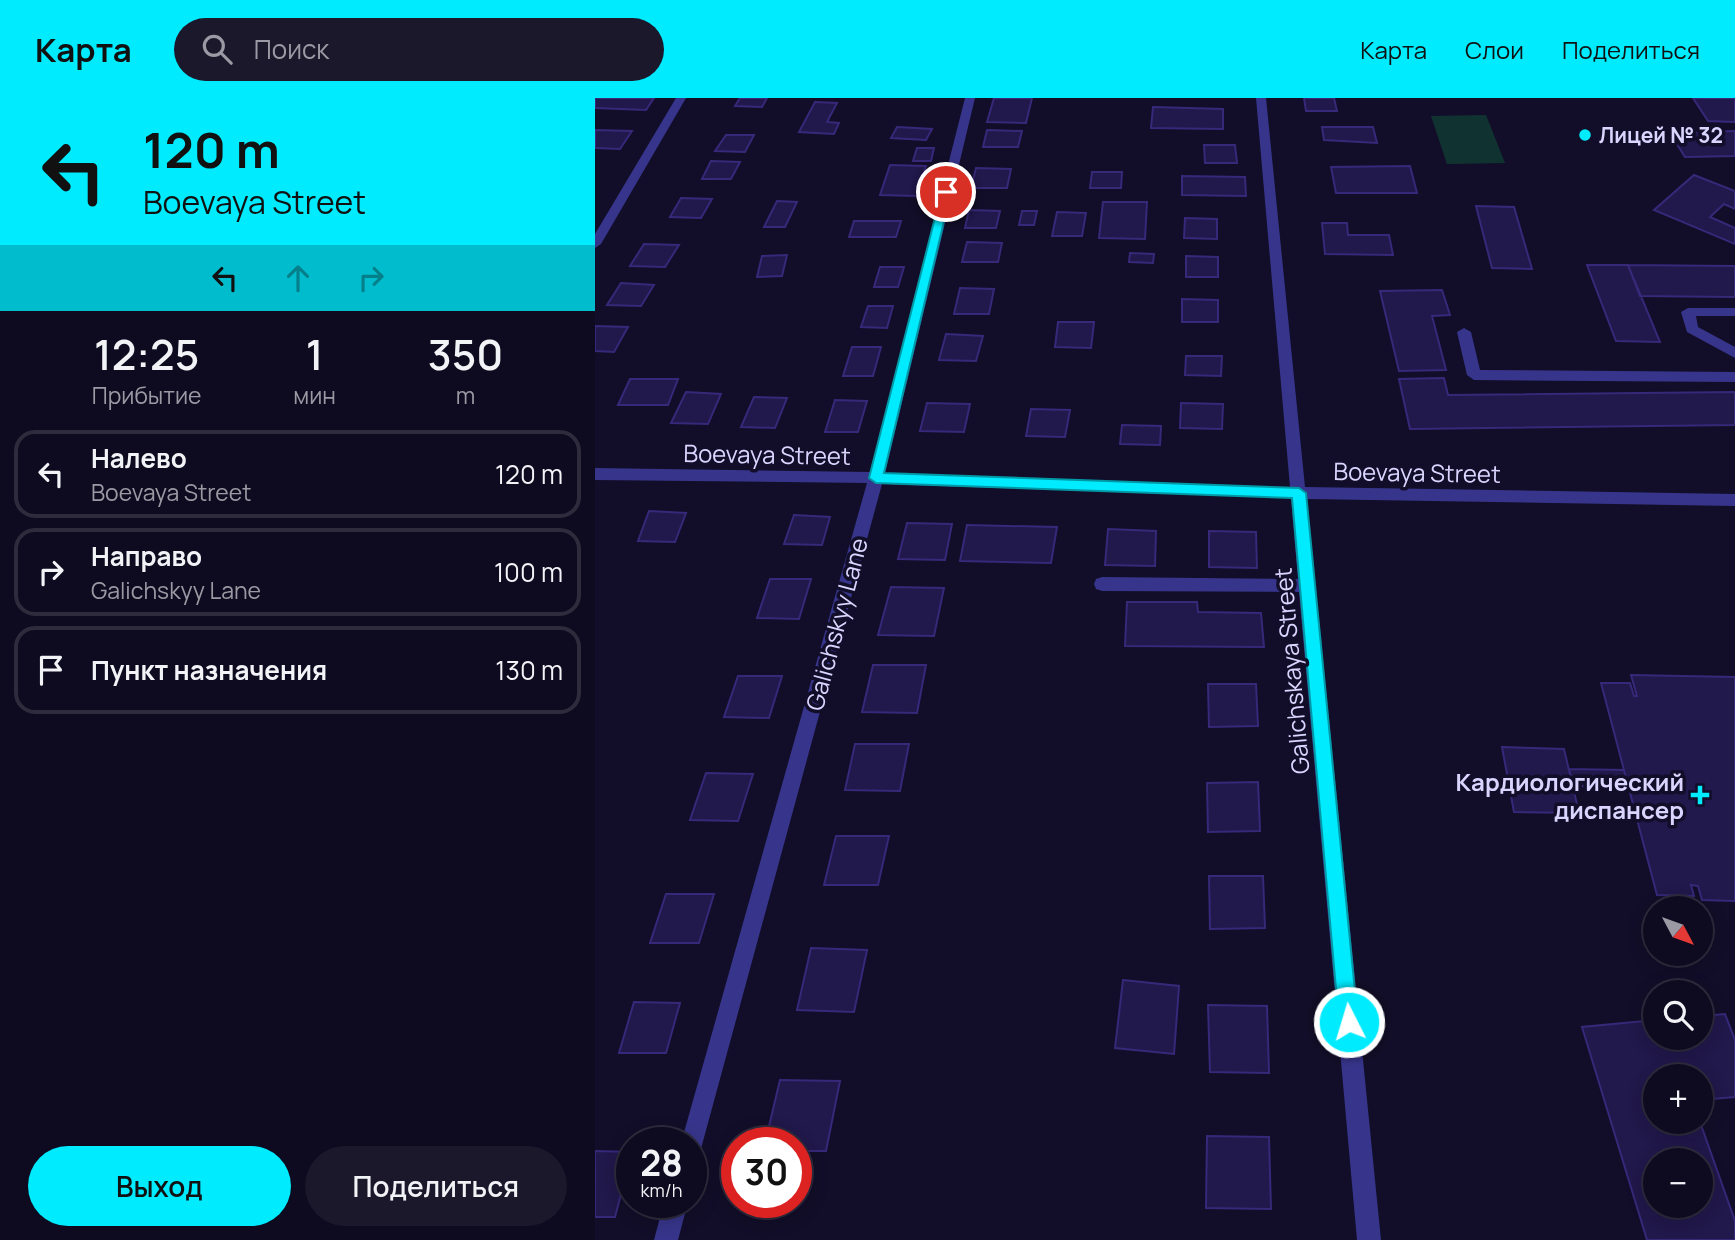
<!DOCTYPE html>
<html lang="ru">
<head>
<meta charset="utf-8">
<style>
	:root { --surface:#0e0a1f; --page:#1c182c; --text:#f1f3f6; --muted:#9b9aa4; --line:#2e2b3d; --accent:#01ebff }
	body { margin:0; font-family:Manrope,sans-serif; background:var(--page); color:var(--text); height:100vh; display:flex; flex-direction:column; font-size:26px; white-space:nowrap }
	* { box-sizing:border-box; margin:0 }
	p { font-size:23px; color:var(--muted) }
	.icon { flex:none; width:38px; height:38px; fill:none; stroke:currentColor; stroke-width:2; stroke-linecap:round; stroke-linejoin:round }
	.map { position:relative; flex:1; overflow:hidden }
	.panel { display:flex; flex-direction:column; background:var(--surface); width:595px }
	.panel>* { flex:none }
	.top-card { background:#01ebff; color:#111; overflow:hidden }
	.needle { width:46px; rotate:131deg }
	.buttons { position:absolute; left:1048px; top:798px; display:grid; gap:14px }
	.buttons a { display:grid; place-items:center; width:70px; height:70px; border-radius:50%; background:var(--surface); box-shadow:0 4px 18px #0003,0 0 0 2px var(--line); font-size:35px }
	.speed { position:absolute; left:21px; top:1029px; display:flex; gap:14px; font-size:35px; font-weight:700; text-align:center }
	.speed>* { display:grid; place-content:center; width:91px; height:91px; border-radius:50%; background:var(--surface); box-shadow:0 4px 18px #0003,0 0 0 2px var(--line); line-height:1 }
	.speed small { font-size:18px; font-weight:400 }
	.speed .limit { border:10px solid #d22; background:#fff; color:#111 }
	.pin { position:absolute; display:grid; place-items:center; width:60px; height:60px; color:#fff; margin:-30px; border:4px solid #fff; border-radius:50%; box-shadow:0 2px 7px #0007 }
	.me { position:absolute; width:77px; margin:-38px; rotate:355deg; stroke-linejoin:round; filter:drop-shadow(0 0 5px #0008) }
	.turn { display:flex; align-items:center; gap:24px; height:147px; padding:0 28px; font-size:32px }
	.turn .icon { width:91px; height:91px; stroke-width:2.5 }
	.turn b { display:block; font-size:49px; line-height:60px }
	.lanes { display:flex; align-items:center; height:66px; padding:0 28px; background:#0003; justify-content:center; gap:35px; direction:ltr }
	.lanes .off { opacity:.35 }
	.eta { display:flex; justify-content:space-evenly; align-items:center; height:119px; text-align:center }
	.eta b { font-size:42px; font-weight:600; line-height:49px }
	.cta { display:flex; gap:14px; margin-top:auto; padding:14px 28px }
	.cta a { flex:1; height:80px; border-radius:42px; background:var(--accent); color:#111; font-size:28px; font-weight:600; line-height:80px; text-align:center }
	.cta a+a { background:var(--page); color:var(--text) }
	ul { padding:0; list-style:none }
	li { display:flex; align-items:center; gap:21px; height:88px; margin:0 14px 10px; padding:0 14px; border:4px solid var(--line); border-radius:21px }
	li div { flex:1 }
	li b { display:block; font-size:26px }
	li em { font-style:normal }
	header { display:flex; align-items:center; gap:42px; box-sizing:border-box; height:98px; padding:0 35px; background:var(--accent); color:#111 }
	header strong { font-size:33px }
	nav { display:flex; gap:38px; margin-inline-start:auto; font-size:24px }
	.search { width:490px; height:63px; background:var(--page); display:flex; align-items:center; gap:18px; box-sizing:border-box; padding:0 24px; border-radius:38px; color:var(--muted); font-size:26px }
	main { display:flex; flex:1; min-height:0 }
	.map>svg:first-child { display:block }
</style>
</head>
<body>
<header>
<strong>Карта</strong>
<div class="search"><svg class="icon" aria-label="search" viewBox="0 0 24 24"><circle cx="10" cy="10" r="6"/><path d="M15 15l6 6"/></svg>Поиск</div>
<nav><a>Карта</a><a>Слои</a><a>Поделиться</a></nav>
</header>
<main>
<section class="panel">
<div class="top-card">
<div class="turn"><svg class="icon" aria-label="left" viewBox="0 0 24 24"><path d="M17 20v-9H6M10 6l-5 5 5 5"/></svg><div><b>120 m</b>Boevaya Street</div></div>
<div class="lanes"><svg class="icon" aria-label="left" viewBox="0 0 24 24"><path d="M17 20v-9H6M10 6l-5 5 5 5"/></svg><svg class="icon off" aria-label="ahead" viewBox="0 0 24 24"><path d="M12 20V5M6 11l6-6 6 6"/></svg><svg class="icon off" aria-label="right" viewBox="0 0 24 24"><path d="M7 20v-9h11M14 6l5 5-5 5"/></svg></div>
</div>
<div class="eta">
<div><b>12:25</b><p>Прибытие</p></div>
<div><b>1</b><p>мин</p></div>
<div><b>350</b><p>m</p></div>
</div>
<ul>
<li><svg class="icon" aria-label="left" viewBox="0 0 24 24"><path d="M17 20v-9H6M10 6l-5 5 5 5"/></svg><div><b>Налево</b><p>Boevaya Street</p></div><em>120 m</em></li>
<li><svg class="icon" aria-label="right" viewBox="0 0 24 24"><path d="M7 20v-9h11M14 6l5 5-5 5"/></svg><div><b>Направо</b><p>Galichskyy Lane</p></div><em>100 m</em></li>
<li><svg class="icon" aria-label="arrive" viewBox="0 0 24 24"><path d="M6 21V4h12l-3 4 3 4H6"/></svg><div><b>Пункт назначения</b></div><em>130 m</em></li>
</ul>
<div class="cta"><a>Выход</a><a>Поделиться</a></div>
</section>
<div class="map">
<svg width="1140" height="1142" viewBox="0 0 1140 1142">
	<rect width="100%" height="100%" fill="#120e29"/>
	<path fill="#103331" d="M891,17L910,65L852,66L836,18Z"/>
	<path fill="#21184b" stroke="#372879" stroke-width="2" fill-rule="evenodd" d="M0,0H59L51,12L0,10Z
		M145,0H172L167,9L140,8Z
		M399,0H437L431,25L392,24Z
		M709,0H739L742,13H711Z
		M1098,0H1140V24L1113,23Z
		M220,4L242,5L232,24L244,25L239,36L204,34Z
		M558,9L628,11V31L556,30Z
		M302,29L337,31L331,42L296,40Z
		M727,29H778L782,45L729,42Z
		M0,32L37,33L25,51L0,50Z
		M392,32L427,33L423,49H388Z
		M1140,33V58L1090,59L1075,35Z
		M131,37H159L150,54L120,53Z
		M609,47H640L642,65H610Z
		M322,50H339L336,63H318Z
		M116,63L145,64L136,81H107Z
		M295,67L331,68L322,98L285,97Z
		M815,68L822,95H741L736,69Z
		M381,70L416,71L412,90H376Z
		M497,74H527L526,90H495Z
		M1099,77L1140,93V111L1129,106L1115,119L1140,130V146L1059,112Z
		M587,78L650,79L651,98L587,97Z
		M86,100L117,101L106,120L75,119Z
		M182,103L202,104L190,129H169Z
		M508,104H552L550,141L504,140Z
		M881,108L919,109L937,171L897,170Z
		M374,112L405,113L401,130H370Z
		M427,113H442L439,127H424Z
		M462,114L491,115L487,138H457Z
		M590,120L622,121V141L589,140Z
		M259,123H306L301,139H254Z
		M727,125H752L753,137H794L798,157L730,156Z
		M372,144L407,145L403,164H367Z
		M49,146L84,147L70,169L35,168Z
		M535,155L559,156L558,165L534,164Z
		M192,157L187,178L162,179L167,158Z
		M591,158L623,159V179H591Z
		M992,167H1033L1065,244L1021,243Z
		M1033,167L1140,168V199L1045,198Z
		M285,169H309L303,189H279Z
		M26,185L59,187L46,208L12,207Z
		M365,190L399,191L394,216H359Z
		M847,192L855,217L837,218L851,272L804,273L785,193Z
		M587,201L623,202V224H587Z
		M273,208H298L292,230L266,229Z
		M463,224H499L496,250L460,249Z
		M0,228L33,229L19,254L0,253Z
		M351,236L388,238L381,263L344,262Z
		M257,249H286L278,278H248Z
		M591,258H627L626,278L590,277Z
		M849,280L853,297L1140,294V327L815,331L804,281Z
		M35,281H83L73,307H23Z
		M91,294L126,296L113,326L76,325Z
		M159,299L192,300L180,330L146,329Z
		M240,302L272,303L263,334H230Z
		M332,305L375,306L369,334L325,333Z
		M586,305L628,306L627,331L585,330Z
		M436,311L475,312L470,339L431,338Z
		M527,327L566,328L565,347L525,346Z
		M54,413L91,415L80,444L43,443Z
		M199,417L235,419L227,447L189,446Z
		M312,425L357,426L350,462L303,461Z
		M372,427L462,429L456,465L365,463Z
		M513,431L561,433L560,468L510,467Z
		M614,433L661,434L662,470L614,469Z
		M175,481H216L204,521L162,520Z
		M296,489L349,490L339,538L283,537Z
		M532,504H602L603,514L666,515L669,549L530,548Z
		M278,567H331L322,615L267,614Z
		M1036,577L1140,579V803L1107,802L1103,788L1096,787L1099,798L1062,797L1006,585H1035L1039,598H1042Z
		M143,578H187L174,620L129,619Z
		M613,586H661L663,628L614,629Z
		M260,646H314L305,693L250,692Z
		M907,649L969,651L984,715L919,714Z
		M974,671L1029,672L1033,689L978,688Z
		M111,675L158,676L143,723L95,722Z
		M663,684L665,733L613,734L612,685Z
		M241,738H294L283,787H229Z
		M614,778H668L670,830L615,831Z
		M71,796H119L104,845H55Z
		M216,850L272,852L259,914L202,912Z
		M528,882L584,888L579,956L520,950Z
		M39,904L85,905L71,955H24Z
		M613,907L672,908L674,975L615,974Z
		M1130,916L1140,942V999L1106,1002V978H1060V1024H1105L1140,1123V1142H1052L987,929L1060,922V940H1106V918ZM1060,1062H1106V1108H1060Z
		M185,982L245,983L231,1053H201V1045H170Z
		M612,1038L674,1039L676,1111L611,1110Z
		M0,1053L37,1054L20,1119H0Z"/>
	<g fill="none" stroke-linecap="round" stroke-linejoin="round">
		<path fill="#37358b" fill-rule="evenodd" d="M81,0H91L6,146L0,150V136Z
			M370,0H380L290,375L695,389L661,0H671L710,389L1140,396V408L712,401L786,1142H762L704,494L507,493L501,491L499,486L501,481L507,479L703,481L696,400L287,386L104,1058L96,1062V1045H86L272,385L0,382V370L275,374Z
			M1093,210H1140V218H1101L1103,229L1140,249V260L1092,234L1086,214Z
			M869,230L876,234L885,272L1140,274V284L879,282L872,277L862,234Z
			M69,1104H93L83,1142H59Z"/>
	</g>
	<path fill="#01ebff" stroke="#0199a6" stroke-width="2" d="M347,92L356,94L289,375L704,390L711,395L763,924L761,931L754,934L747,931L744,924L697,400L281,385L274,380Z"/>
	<g fill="#01ebff" stroke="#120e29" stroke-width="2.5">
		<circle cx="990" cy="37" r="7"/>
		<path d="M1101.5 686.5h7v7h7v7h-7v7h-7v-7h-7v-7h7z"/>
	</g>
	<g text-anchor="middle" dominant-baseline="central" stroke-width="7" stroke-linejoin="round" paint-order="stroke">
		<g font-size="21" font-weight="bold" fill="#d9d5ff" stroke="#120e29" text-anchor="start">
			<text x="1004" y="37">Лицей № 32</text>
		</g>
		<g font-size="24" fill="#d9d5ff" stroke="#120e29">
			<text transform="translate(172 356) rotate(1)">Boevaya Street</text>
			<text transform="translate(822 374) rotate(1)">Boevaya Street</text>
			<text transform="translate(241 526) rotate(-75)">Galichskyy Lane</text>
			<text transform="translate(696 573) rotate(-95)">Galichskaya Street</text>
		</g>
		<g font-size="24" font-weight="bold" fill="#d9d5ff" stroke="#120e29" text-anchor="end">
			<text x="1089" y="683">Кардиологический<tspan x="1089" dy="28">диспансер</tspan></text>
		</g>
	</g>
</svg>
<div class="buttons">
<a><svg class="needle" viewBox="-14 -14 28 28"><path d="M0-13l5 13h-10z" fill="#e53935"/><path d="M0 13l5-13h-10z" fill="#9b9aa4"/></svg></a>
<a><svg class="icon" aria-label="search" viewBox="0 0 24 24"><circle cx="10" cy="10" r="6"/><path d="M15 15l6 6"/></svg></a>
<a>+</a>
<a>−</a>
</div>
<div class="speed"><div>28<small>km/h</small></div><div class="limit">30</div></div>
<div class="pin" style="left:351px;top:94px;background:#d93025"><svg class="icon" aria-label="arrive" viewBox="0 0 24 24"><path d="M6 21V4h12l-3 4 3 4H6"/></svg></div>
<svg class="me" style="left:754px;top:924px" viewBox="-20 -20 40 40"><circle r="17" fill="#01ebff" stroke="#fff" stroke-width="3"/><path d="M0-11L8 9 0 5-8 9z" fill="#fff"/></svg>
</div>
</main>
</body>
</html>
